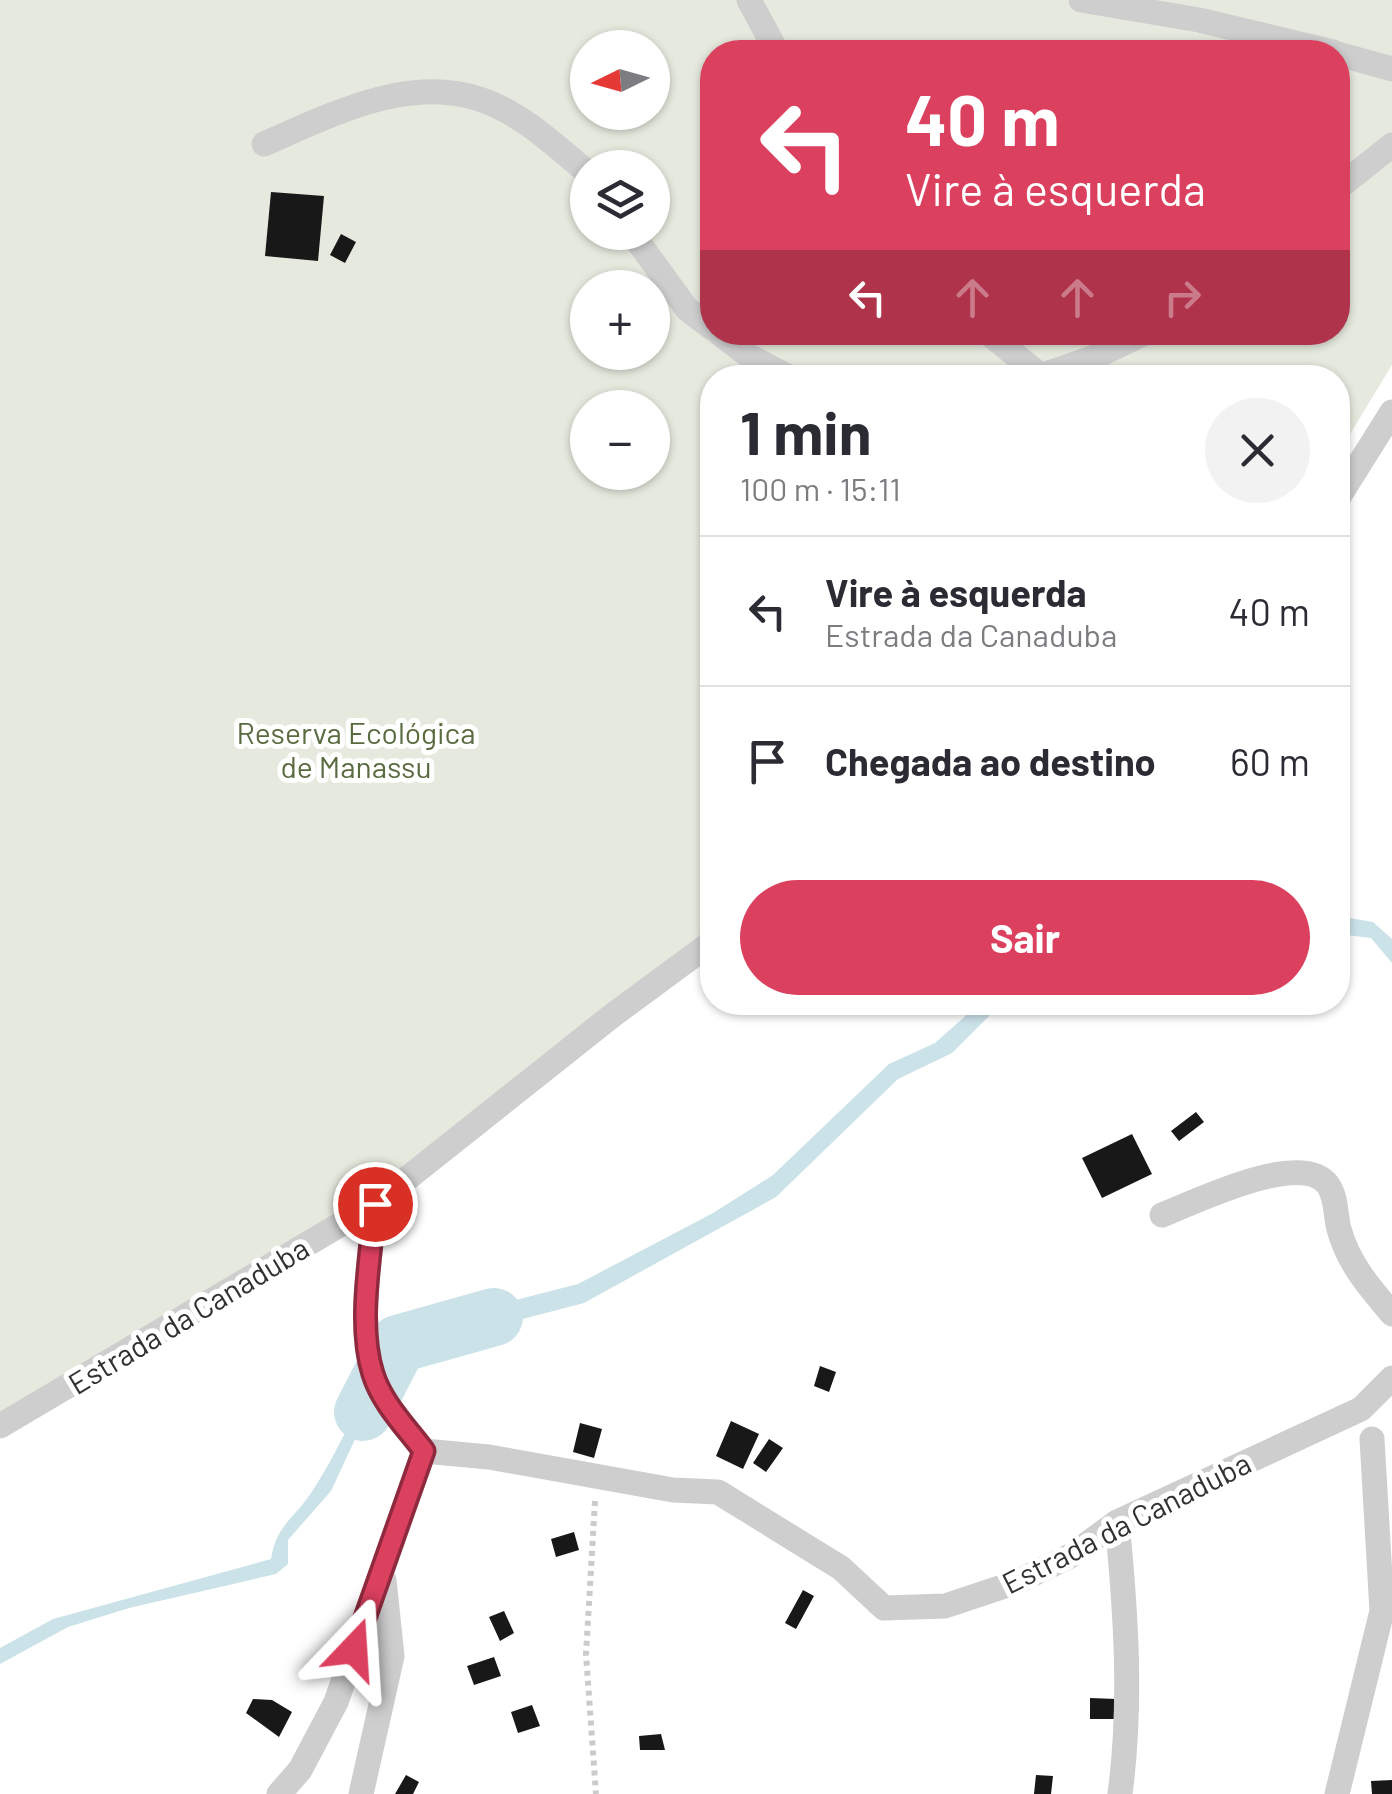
<!DOCTYPE html>
<html lang="pt">
<head>
<meta charset="utf-8">
<style>
	:root { --surface:#fff; --page:#f2f2f3; --text:#2b2b33; --muted:#7c7c81; --line:#e1e1e2; --accent:#dc405f }
	body { margin:0; font-family:Barlow,sans-serif; background:var(--page); color:var(--text); height:100vh; display:flex; flex-direction:column; font-size:38px; white-space:nowrap }
	* { box-sizing:border-box; margin:0 }
	p { font-size:32px; color:var(--muted) }
	.icon { flex:none; width:55px; height:55px; fill:none; stroke:currentColor; stroke-width:2; stroke-linecap:round; stroke-linejoin:round }
	.map { position:relative; flex:1; overflow:hidden }
	.drawer { position:absolute; left:700px; top:365px; width:650px; height:650px; display:flex; flex-direction:column; background:var(--surface); border-radius:40px; box-shadow:0 2px 8px #0004 }
	.drawer>* { flex:none }
	.hud { position:absolute; left:700px; top:40px; width:650px; height:305px; border-radius:40px; box-shadow:0 2px 8px #0004; background:#dc405f; color:#fff; overflow:hidden }
	.needle { width:65px; rotate:265deg }
	.tools { position:absolute; left:570px; top:30px; display:grid; gap:20px }
	.tools a { display:grid; place-items:center; width:100px; height:100px; border-radius:50%; background:var(--surface); box-shadow:0 2px 8px #0004; font-size:50px }
	.pin { position:absolute; display:grid; place-items:center; width:85px; height:85px; color:#fff; margin:-42px; border:5px solid #fff; border-radius:50%; box-shadow:0 2px 10px #0007 }
	.me { position:absolute; width:110px; margin:-55px; rotate:20deg; stroke-linejoin:round; filter:drop-shadow(0 0 8px #0008) }
	.turn { display:flex; align-items:center; gap:35px; height:210px; padding:0 40px; font-size:45px }
	.turn .icon { width:130px; height:130px; stroke-width:2.5 }
	.turn b { display:block; font-size:70px; line-height:85px }
	.lanes { display:flex; align-items:center; height:95px; padding:0 40px; background:#0003; justify-content:center; gap:50px; direction:ltr }
	.lanes .off { opacity:.35 }
	.round { display:grid; place-items:center; flex:none; width:105px; height:105px; border-radius:52px; background:var(--page) }
	.overview { display:flex; align-items:center; justify-content:space-between; height:170px; padding:0 40px }
	h1 { font-size:60px; font-weight:700; line-height:75px }
	.primary-button { display:flex; gap:20px; margin-top:auto; padding:20px 40px }
	.primary-button a { flex:1; height:115px; border-radius:60px; background:var(--accent); color:#fff; font-size:40px; font-weight:700; line-height:115px; text-align:center }
	ul { padding:0; list-style:none }
	li { display:flex; align-items:center; gap:30px; height:150px; padding:0 40px; border-top:2px solid var(--line) }
	li div { flex:1 }
	li b { display:block; font-size:38px }
	li em { font-style:normal }
	.map>svg:first-child { display:block }
</style>
</head>
<body>
<div class="map">
<svg width="1392" height="1794" viewBox="0 0 1392 1794">
	<rect width="100%" height="100%" fill="#fff"/>
	<path fill="#e6eade" fill-rule="evenodd" d="M0,0H1392V365L1338,454V378H712V936L368,1202L0,1415ZM588,48H652V112H588ZM712,52H1338V332H712ZM588,168H652V232H588ZM588,288H652V352H588ZM588,408H652V472H588Z"/>
	<path fill="#cbe2e9" d="M1338,916L1373,922L1392,939V963L1371,938L1338,934Z
		M980,1003H1002L952,1053L898,1079L776,1197L584,1303L511,1322L423,1351L418,1325L578,1284L713,1213L773,1175L889,1064L935,1043Z
		M402,1328L399,1357L372,1403L331,1491L288,1540V1564L276,1574L129,1608L68,1627L0,1664V1648L53,1619L271,1559C277,1524 293,1520 311,1493C346,1441 366,1380 402,1328Z"/>
	<g fill="none" stroke-linecap="round" stroke-linejoin="round">
		<path stroke="#cbe2e9" stroke-width="58" d="M363,1412L398,1344L494,1317"/>
	</g>
	<path fill="#181818" d="M271,192L324,196L318,261L265,256Z
		M341,234L356,242L345,263L330,255Z
		M1196,1112L1204,1122L1179,1141L1171,1131Z
		M1132,1134L1152,1174L1102,1198L1082,1158Z
		M820,1366L836,1372L829,1392L814,1386Z
		M731,1421L759,1434L743,1469L716,1456Z
		M580,1423L602,1429L594,1458L573,1452Z
		M769,1439L783,1448L766,1472L753,1463Z
		M574,1532L579,1550L556,1557L551,1539Z
		M803,1590L814,1596L796,1629L785,1623Z
		M504,1611L514,1633L500,1641L489,1617Z
		M494,1657L501,1676L474,1685L467,1666Z
		M1090,1698L1117,1699L1116,1719H1090Z
		M253,1699L272,1700L292,1712L279,1737L246,1713Z
		M532,1705L540,1726L518,1733L511,1712Z
		M661,1734L665,1750H640L639,1736Z
		M406,1775L419,1782L413,1794H395Z
		M1036,1775L1053,1776L1051,1794H1034Z
		M1392,1780V1794H1372L1371,1781Z"/>
	<g fill="none" stroke-linecap="round" stroke-linejoin="round">
		<path stroke="#cbcbcb" stroke-width="6" stroke-dasharray="5 5" stroke-linecap="butt" d="M595,1501L586,1654L596,1794"/>
		<path stroke="#cecece" stroke-width="25" d="M749,0L777,52
			M1081,0L1199,20L1333,52
			M1338,54L1392,69
			M264,144C329,116 406,75 479,99C519,111 557,147 588,173
			M1338,188L1392,145
			M631,232L687,309L712,328
			M718,332L749,356L791,378
			M987,332L1040,375
			M1034,378L1095,357L1147,332
			M1338,498L1392,412
			M375,1204C371,1257 357,1321 373,1374C382,1403 406,1427 424,1451L489,1457L673,1490L718,1492L841,1568L884,1608L945,1606L1017,1582L1072,1555L1117,1522L1361,1409L1392,1378
			M1162,1215C1195,1202 1302,1149 1328,1185C1337,1198 1335,1215 1339,1229C1348,1263 1370,1288 1392,1314
			M0,1426L375,1204L613,1015L712,942
			M1117,1522C1126,1613 1132,1703 1120,1794
			M279,1794L300,1770L336,1702L424,1451
			M361,1794L392,1656L384,1580
			M1337,1794L1382,1611L1372,1439"/>
	</g>
	<g fill="none" stroke-linecap="round" stroke-linejoin="round">
		<g stroke="#8f2a3e" stroke-width="25">
			<path id="route" d="M354,1649L424,1451C406,1427 382,1403 373,1374C357,1325 371,1255 375,1204"/>
		</g>
		<use href="#route" stroke="#dc405f" stroke-width="18"/>
	</g>
	<g text-anchor="middle" dominant-baseline="central" stroke-width="10" stroke-linejoin="round" paint-order="stroke">
		<g font-size="30" fill="#5a6b40" stroke="#fff">
			<text x="356" y="732">Reserva Ecológica<tspan x="356" dy="34">de Manassu</tspan></text>
		</g>
		<g font-size="30" fill="#313131" stroke="#fff">
			<text transform="translate(188 1315) rotate(-31)">Estrada da Canaduba</text>
			<text transform="translate(1126 1522) rotate(-27)">Estrada da Canaduba</text>
		</g>
	</g>
</svg>
<div class="tools">
<a><svg class="needle" viewBox="-14 -14 28 28"><path d="M0-13l5 13h-10z" fill="#e53935"/><path d="M0 13l5-13h-10z" fill="#7c7c81"/></svg></a>
<a><svg class="icon" aria-label="layers" viewBox="0 0 24 24"><path d="M12 4l9 5-9 5-9-5zM3 14l9 5 9-5"/></svg></a>
<a>+</a>
<a>−</a>
</div>
<div class="pin" style="left:375px;top:1204px;background:#d93025"><svg class="icon" aria-label="arrive" viewBox="0 0 24 24"><path d="M6 21V4h12l-3 4 3 4H6"/></svg></div>
<svg class="me" style="left:354px;top:1649px" viewBox="-20 -20 40 40"><path d="M0-17L14 15 0 8-14 15z" fill="#dc405f" stroke="#fff" stroke-width="4"/></svg>
<div class="hud">
<div class="turn"><svg class="icon" aria-label="left" viewBox="0 0 24 24"><path d="M17 20v-9H6M10 6l-5 5 5 5"/></svg><div><b>40 m</b>Vire à esquerda</div></div>
<div class="lanes"><svg class="icon" aria-label="left" viewBox="0 0 24 24"><path d="M17 20v-9H6M10 6l-5 5 5 5"/></svg><svg class="icon off" aria-label="ahead" viewBox="0 0 24 24"><path d="M12 20V5M6 11l6-6 6 6"/></svg><svg class="icon off" aria-label="ahead" viewBox="0 0 24 24"><path d="M12 20V5M6 11l6-6 6 6"/></svg><svg class="icon off" aria-label="right" viewBox="0 0 24 24"><path d="M7 20v-9h11M14 6l5 5-5 5"/></svg></div>
</div>
<section class="drawer">
<div class="overview"><div><h1>1 min</h1><p>100 m · 15:11</p></div><a class="round"><svg class="icon" aria-label="close" viewBox="0 0 24 24"><path d="M6 6l12 12M18 6L6 18"/></svg></a></div>
<ul>
<li><svg class="icon" aria-label="left" viewBox="0 0 24 24"><path d="M17 20v-9H6M10 6l-5 5 5 5"/></svg><div><b>Vire à esquerda</b><p>Estrada da Canaduba</p></div><em>40 m</em></li>
<li><svg class="icon" aria-label="arrive" viewBox="0 0 24 24"><path d="M6 21V4h12l-3 4 3 4H6"/></svg><div><b>Chegada ao destino</b></div><em>60 m</em></li>
</ul>
<div class="primary-button"><a>Sair</a></div>
</section>
</div>
</body>
</html>
